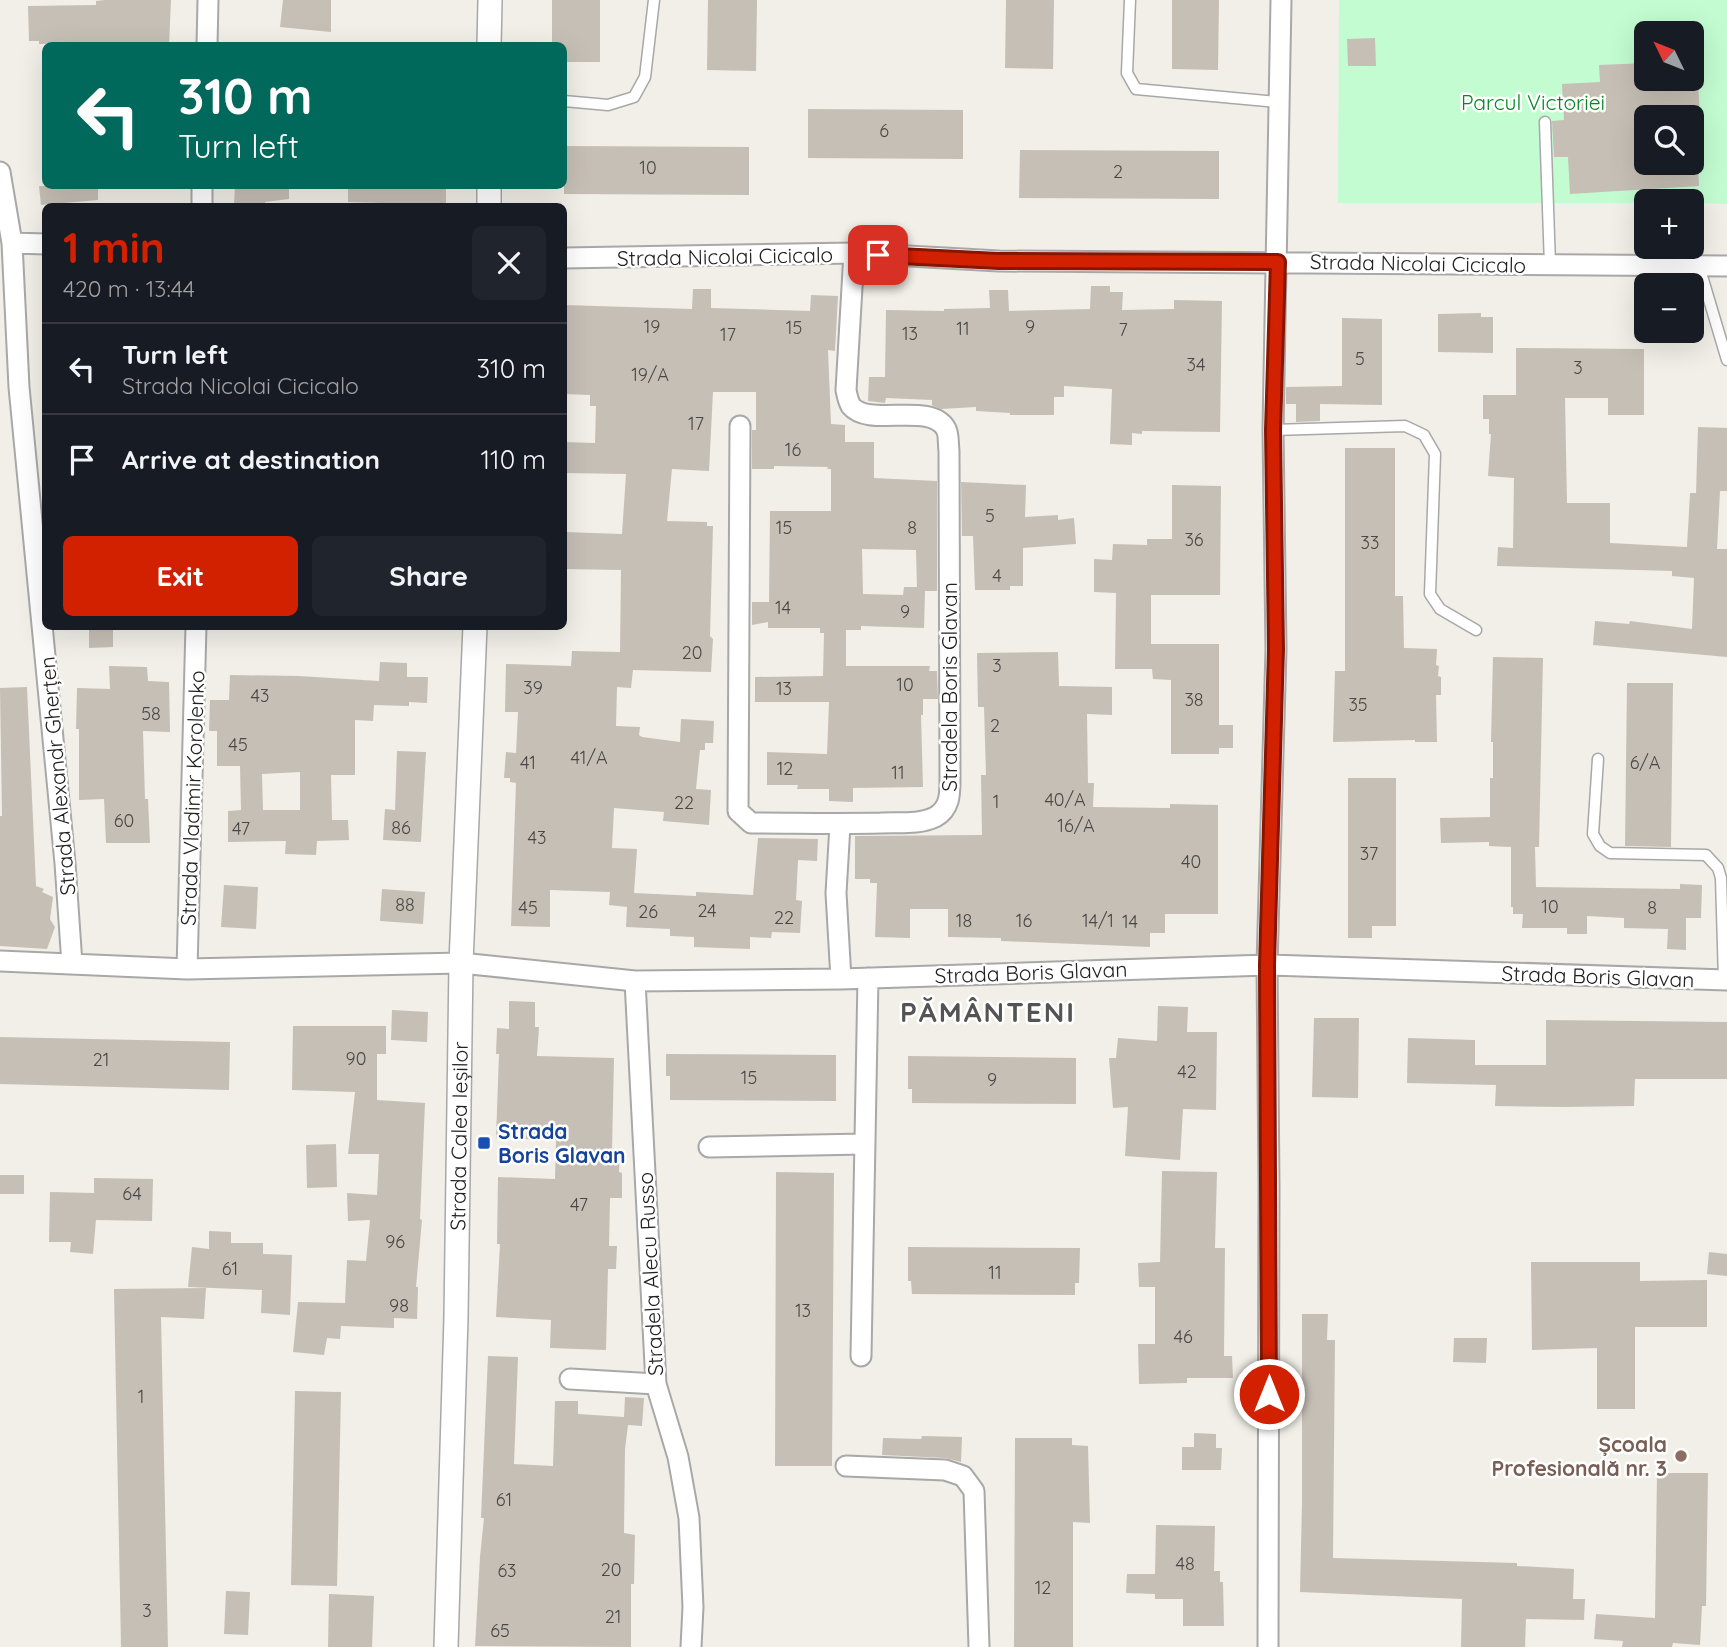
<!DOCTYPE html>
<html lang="en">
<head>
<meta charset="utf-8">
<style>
	:root { --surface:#171b24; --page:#20242c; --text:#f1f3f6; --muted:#9ea1a6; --line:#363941; --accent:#d12100 }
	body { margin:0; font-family:Quicksand,sans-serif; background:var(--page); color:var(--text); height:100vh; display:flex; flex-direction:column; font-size:26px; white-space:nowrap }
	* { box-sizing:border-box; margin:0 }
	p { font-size:23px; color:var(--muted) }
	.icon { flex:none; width:38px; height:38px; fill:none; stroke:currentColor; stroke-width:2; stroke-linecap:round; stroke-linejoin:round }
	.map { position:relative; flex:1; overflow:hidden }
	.side { position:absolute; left:42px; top:203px; width:525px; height:427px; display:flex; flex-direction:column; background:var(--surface); border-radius:10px; box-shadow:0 7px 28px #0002 }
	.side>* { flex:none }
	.banner { position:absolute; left:42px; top:42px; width:525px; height:147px; border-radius:10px; box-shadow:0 7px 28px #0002; background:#00695c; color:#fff; overflow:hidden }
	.needle { width:46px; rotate:313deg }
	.controls { position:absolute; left:1634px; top:21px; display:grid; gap:14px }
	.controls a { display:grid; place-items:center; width:70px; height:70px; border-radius:10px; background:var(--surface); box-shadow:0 7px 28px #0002; font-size:35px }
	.pin { position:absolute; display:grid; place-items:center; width:60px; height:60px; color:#fff; margin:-30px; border-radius:14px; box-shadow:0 4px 10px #0006 }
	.me { position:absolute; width:77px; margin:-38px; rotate:0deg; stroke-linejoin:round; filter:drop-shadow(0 0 5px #0008) }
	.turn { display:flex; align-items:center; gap:24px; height:147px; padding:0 21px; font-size:32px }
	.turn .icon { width:91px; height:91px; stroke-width:2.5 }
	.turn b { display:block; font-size:49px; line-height:60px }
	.round { display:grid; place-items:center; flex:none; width:74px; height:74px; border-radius:10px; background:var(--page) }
	.headline { display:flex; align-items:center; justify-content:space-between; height:119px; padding:0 21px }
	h1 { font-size:42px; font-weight:700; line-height:52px; color:var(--accent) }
	.cta { display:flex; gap:14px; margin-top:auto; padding:14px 21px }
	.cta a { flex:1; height:80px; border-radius:10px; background:var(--accent); color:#fff; font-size:28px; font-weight:700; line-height:80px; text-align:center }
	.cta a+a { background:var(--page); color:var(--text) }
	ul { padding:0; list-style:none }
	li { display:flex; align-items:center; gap:21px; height:91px; padding:0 21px; border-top:2px solid var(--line) }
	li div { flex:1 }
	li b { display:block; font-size:26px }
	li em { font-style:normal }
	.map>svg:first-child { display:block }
</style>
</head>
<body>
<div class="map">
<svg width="1727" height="1647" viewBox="0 0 1727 1647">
	<rect width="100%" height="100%" fill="#f1efe7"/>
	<path fill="#c3fcd1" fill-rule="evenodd" d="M1339,0H1727V204L1692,203V201H1647V203H1338ZM1647,33H1692V79H1647ZM1647,117H1692V163H1647Z"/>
	<path fill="#c6bfb6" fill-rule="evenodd" d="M171,0L169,46H104L105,42L39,44V41H29L28,6L96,5V1L105,0Z
		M283,0H331V32L280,27Z
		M552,0H600V62H564V46H552Z
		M708,0H757L756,71L707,70Z
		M1006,0H1054L1053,69L1005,68Z
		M1172,0H1219L1218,70L1172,69Z
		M1375,38L1376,66H1348L1347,39Z
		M1646,63L1647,79H1698L1700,117H1647V163H1698L1699,186L1570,194L1568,157H1554L1552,121L1564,120L1562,84L1600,82L1599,65Z
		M808,109L963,110V159L808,158Z
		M564,146L749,147V195L564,194Z
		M1020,150L1219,151V199L1019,198Z
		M39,186H98V200L41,205Z
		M235,186H289V199L265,202V204L234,205Z
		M348,186H446V205L348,202Z
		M1091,286H1110V292H1123L1122,310L1174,309V300L1222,301L1220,432L1142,431V434L1132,433V445L1110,444L1112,389L1064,386V397H1054V415H1010V413L976,411V407L941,409L932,405V400L886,398L885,403L868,401L869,377H885L886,310L944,311V309L990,308L989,290H1008L1009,311L1090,309Z
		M693,289H711V308L810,311L811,295L838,296L835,351L828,350L831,424L845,425V442H874V478L937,481V591H925L924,628L861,626V630H846V666H930L929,671H937L938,699H923V715H921L923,787L853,788V802L829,801V789H797L798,785H767V752L827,754L829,702H755V677L823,676L824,633H820V628H768V622L752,625V602H769L770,511H831V469H827L828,467L774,466V469H752V430H756V392H713L709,471L672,469L667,521L707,522V526H713L710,636L713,639L711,672L633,670L631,688L617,687L616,726L640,727L639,735L642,737L680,742L681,719L714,721L713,743H705V750H700L696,789L711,790L709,825L663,821L664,812L614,808L612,848L637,849L634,893L696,896V892L753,895L758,838L818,839L817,861L798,860L796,900L802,901L800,933L772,932L771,938L750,937V949L694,947V937L670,936V929L626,927L627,907L609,905L610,892L550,890V927L511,926L516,783L510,782V778H504L506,752L516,753L518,712H505L506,664L571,666L572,651L620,652L621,570L564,569V532L622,534L626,474L564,473V442L595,443L596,406H590V395L564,394V305L692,309ZM862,549L916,550L917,587H904L903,595L863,594Z
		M1481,313V317H1493V353L1438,352V314Z
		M1342,318L1382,319V405L1320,404V421L1296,422V404H1286V387L1342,386Z
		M1516,348L1644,349V415H1608V398H1565L1567,503H1610V543L1687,547L1690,493H1696L1698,427L1727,428V491H1720L1717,549H1727V657L1593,645L1595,621L1629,624L1630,621L1692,629L1694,578L1672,576V571L1497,566L1498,547L1513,548L1514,478L1488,476L1491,434H1489V419H1483V395H1516Z
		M1345,448H1395V596H1403L1404,648L1437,649L1436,665L1439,666L1438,676L1441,677V695H1436L1437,742H1415V740L1333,742L1335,671H1345Z
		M961,482L1026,485L1025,517L1058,515V520L1074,518L1076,544L1023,548V586H1010V590H975L973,536H962Z
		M1172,485L1221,486L1220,595H1151V644H1219V725H1233V748H1219V754H1171V680L1153,679L1152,669H1115L1116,593L1094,592V559L1112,560L1113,544L1147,545V539H1172Z
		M89,626H113V647L89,648Z
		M1058,652L1059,686L1112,687V715L1087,714L1088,783H1094L1093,807L1170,808V804L1218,805V914H1165V933H1150V947L1001,941V938L948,937V909H910V938L875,937L877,883H870V879H855V836L982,835L981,775H986L984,707H978L977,653Z
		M1493,657L1543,658L1539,847H1535L1536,887L1680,889V884L1702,885L1701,918H1686V950L1667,949L1668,929L1624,928V918L1587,916V934H1567V928H1522L1523,914H1513V907H1511V847L1489,846V842L1441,843L1440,818L1490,817V778H1493V742H1491Z
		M380,662L407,663V677H428L427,703L409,702V706L374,705L373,721L355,720V775H331L332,820H348L349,840L317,841L316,855L285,854L286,841L228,842V811L241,810L240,766H217V731H209L210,700H229L230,675L299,676L379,681ZM300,772V810H263L262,774Z
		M109,666L147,667L148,681L169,682L170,732L143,731L145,799H148L150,843H106L104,799L79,800V729H76L77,688L110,689Z
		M1627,683H1673L1671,847L1625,846Z
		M27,687L36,886L44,889L42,892L53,897L50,919L55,927L47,949L0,946V816H2L0,688Z
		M397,751L426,752L421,842L383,840L385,809L395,810Z
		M1348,778H1396V926H1372V938H1348Z
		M224,885L258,887L256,929L221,927Z
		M382,889L425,892L423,924L380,921Z
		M509,1001L535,1002V1027H539L537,1056L614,1058L612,1150H620L619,1172L622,1173V1198H610L609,1246H617L616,1269H608L606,1350L550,1348L551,1320L496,1317L500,1244H497L498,1177L555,1179L556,1140L496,1138L499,1054H496L497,1028L509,1029Z
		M1158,1006L1188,1007L1187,1032H1217L1216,1110L1183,1109L1180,1160L1125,1156L1128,1107L1113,1108L1109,1058H1116L1118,1038L1157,1041Z
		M392,1010L428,1012L427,1042L391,1040Z
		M1314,1018H1359L1358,1098L1312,1097Z
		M1546,1020L1727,1022V1079H1635L1634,1106L1564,1107L1495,1106L1496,1085L1407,1083L1408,1038L1475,1040V1065H1546Z
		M293,1026H386V1054H377V1100L425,1103L420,1219L422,1220L416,1287H418L417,1319L394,1318V1328L341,1326L340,1339L327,1338L324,1355L293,1352L298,1302L345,1303L347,1260L366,1261L370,1220L348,1221L347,1193L377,1195L379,1154H348L355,1092L292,1090Z
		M0,1037L230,1042L229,1090L0,1084Z
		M666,1054L836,1055V1101L670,1100V1076H666Z
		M908,1056L1076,1058V1104L912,1103V1089H908Z
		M336,1144L337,1187L307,1188L306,1145Z
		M1162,1171L1217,1172L1215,1248H1225L1224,1356H1232L1233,1378H1187V1383L1139,1384L1138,1344H1155V1287H1139L1138,1263L1160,1262Z
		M776,1172L834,1173L832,1466H775Z
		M0,1175H24V1194H0Z
		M94,1178L153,1179L152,1221L96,1220L93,1254L70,1252L71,1242H49L50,1192L94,1193Z
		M209,1231L231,1232V1243H263V1254L292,1255L290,1315L261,1313L262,1290L188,1287L192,1247L209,1249Z
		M908,1247L1080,1248L1079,1283H1075V1295L912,1294L911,1281H908Z
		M1709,1252L1727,1254V1276L1707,1274Z
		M1531,1262H1640V1281L1707,1280V1327H1635V1409H1597V1348L1532,1350Z
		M206,1288L204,1319L161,1317L168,1647H121L114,1289Z
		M1302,1314H1328L1327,1340H1335L1333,1558L1517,1563V1566L1574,1569L1573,1599H1585L1584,1620L1526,1619L1525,1647H1461L1462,1599L1300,1592L1302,1504Z
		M1454,1338H1487L1486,1363L1453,1362Z
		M488,1356L518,1357L514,1464L553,1466L555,1401H578V1414L624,1417L625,1397L644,1398L642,1426L628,1425L625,1449L624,1533L635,1535L634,1584H631V1647L475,1646L480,1557L484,1518H481Z
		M295,1391L341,1392L337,1586L291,1585Z
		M1194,1433L1216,1434V1448H1222L1221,1470H1182V1447H1194Z
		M922,1436L962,1437L961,1462L945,1458L882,1455L883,1438L921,1439Z
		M1015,1438H1072V1445L1088,1446L1090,1523L1073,1522V1647H1014Z
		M1657,1473H1708L1706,1606H1702L1700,1645L1673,1643L1672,1647H1622L1623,1641L1594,1639L1596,1614L1655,1618Z
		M1156,1525L1215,1526L1214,1571H1220V1582H1223L1224,1626H1183V1599H1155V1594L1126,1593L1127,1574H1155Z
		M226,1591L250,1592L248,1635L224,1634Z
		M329,1594L374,1596L372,1647H328Z"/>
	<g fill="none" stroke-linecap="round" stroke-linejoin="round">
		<g stroke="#a8a8a8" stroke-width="13">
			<path id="service" d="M1130,0L1127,73L1136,89L1278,102
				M564,101L608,105L634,97L645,77L654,0
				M1545,122L1550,265
				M1699,266L1727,360
				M1273,430L1405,426L1424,435L1435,454L1430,594L1440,609L1476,630
				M1598,759L1593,834L1600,846L1610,853L1706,855L1718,868L1721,878L1724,980"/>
		</g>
		<g stroke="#a8a8a8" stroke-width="23">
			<path id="minor" d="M207,46L208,0
				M0,172L12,243L19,387L65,863L72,964
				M202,186V206
				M12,243L46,244
				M564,258L854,253L999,261L1727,266
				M740,426L738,811L751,823C795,823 838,824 881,823C898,822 919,825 935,817C950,809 950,794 950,780L949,451C948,444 949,434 946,429C931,401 869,428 851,406C848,401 847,395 846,390L854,253
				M840,825L836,893L841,979
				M0,961L187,969L461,963L635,981L841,979L1267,965L1727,980
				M187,969L196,626
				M635,981L656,1384L678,1457L689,1518L693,1607L691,1647
				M709,1147L864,1144
				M861,1356L868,978
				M570,1379L656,1384
				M846,1466L945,1470L963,1476L974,1491L979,1647
				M1268,1647L1269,1186L1267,965L1276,649L1273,430L1281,0"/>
		</g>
		<g stroke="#a8a8a8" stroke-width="26">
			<g id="tertiary">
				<path d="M489,46L490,0"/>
				<path d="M489,186V206"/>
				<path id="s1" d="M446,1647L456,1317L461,963L475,626"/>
			</g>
		</g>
		<use href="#service" stroke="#fff" stroke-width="10"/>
		<use href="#minor" stroke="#fff" stroke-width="19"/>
		<use href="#tertiary" stroke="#fff" stroke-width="23"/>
	</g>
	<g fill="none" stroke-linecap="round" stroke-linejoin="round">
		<g stroke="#881500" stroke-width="18">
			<path id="route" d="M878,255L999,261L1278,262L1273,430L1276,649L1267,965L1269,1394"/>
		</g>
		<use href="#route" stroke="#d12100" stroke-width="12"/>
	</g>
	<rect fill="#1a4fb4" stroke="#fff" stroke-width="2.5" x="477" y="1136" width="14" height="14" rx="3.5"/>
	<circle fill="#8d6e63" stroke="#fff" stroke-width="2.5" cx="1681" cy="1456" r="7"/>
	<g text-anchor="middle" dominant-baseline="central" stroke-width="5" stroke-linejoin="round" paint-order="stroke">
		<g font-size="18" fill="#4a4846">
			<text x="884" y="130">6</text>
			<text x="648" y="167">10</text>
			<text x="1118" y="171">2</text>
			<text x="652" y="326">19</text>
			<text x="1030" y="326">9</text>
			<text x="794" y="327">15</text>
			<text x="963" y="328">11</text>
			<text x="1123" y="329">7</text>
			<text x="910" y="333">13</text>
			<text x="728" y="334">17</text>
			<text x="1360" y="358">5</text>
			<text x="1196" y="364">34</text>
			<text x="1578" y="367">3</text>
			<text x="650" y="374">19/A</text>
			<text x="696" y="423">17</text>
			<text x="793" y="449">16</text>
			<text x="990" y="515">5</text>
			<text x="784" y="527">15</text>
			<text x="912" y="527">8</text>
			<text x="1194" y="539">36</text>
			<text x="1370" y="542">33</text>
			<text x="997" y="575">4</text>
			<text x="783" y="607">14</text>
			<text x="905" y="611">9</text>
			<text x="692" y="652">20</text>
			<text x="997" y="665">3</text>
			<text x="905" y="684">10</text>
			<text x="533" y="687">39</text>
			<text x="784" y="688">13</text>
			<text x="260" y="695">43</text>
			<text x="1194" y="699">38</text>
			<text x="1358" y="704">35</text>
			<text x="151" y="713">58</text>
			<text x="995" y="725">2</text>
			<text x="238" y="744">45</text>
			<text x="589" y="757">41/A</text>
			<text x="528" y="762">41</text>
			<text x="1645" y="762">6/A</text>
			<text x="785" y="768">12</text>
			<text x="898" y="772">11</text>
			<text x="1065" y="799">40/A</text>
			<text x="996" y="801">1</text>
			<text x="684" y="802">22</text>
			<text x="124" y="820">60</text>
			<text x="1076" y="825">16/A</text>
			<text x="401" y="827">86</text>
			<text x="241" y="828">47</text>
			<text x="537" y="837">43</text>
			<text x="1369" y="853">37</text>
			<text x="1191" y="861">40</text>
			<text x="405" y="904">88</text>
			<text x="1550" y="906">10</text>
			<text x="528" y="907">45</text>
			<text x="1652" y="907">8</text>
			<text x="707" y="910">24</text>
			<text x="648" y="911">26</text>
			<text x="784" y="917">22</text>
			<text x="964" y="920">18</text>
			<text x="1024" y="920">16</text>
			<text x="1098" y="920">14/1</text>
			<text x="1130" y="921">14</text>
			<text x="356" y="1058">90</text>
			<text x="101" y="1059">21</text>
			<text x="1187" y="1071">42</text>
			<text x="749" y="1077">15</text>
			<text x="992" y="1079">9</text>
			<text x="132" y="1193">64</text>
			<text x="579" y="1204">47</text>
			<text x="395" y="1241">96</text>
			<text x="230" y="1268">61</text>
			<text x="995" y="1272">11</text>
			<text x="399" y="1305">98</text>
			<text x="803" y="1310">13</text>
			<text x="1183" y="1336">46</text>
			<text x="141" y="1396">1</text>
			<text x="504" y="1499">61</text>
			<text x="1185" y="1563">48</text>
			<text x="611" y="1569">20</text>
			<text x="507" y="1570">63</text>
			<text x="1043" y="1587">12</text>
			<text x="147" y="1610">3</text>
			<text x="613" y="1616">21</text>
			<text x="500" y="1630">65</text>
		</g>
		<g font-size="21" fill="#078626" stroke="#fff">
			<text x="1533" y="102">Parcul Victoriei</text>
		</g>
		<g font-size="21" fill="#212121" stroke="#fff">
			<text transform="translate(725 256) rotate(-1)">Strada Nicolai Cicicalo</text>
			<text transform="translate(1418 263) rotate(1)">Strada Nicolai Cicicalo</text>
			<text transform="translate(949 687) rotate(-90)">Stradela Boris Glavan</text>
			<text transform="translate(57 776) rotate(-95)">Strada Alexandr Gherțen</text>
			<text transform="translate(192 798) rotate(-88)">Strada Vladimir Korolenko</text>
			<text transform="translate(1031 972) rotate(-2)">Strada Boris Glavan</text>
			<text transform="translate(1598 976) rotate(2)">Strada Boris Glavan</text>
			<text stroke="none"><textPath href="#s1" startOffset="511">Strada Calea Ieșilor</textPath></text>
			<text transform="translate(650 1274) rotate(-93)">Stradela Alecu Russo</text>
		</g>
		<g font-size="21" font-weight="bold" fill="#164399" stroke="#fff" text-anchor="start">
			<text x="498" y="1131">Strada<tspan x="498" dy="24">Boris Glavan</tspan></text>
		</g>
		<g font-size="21" font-weight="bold" fill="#785e54" stroke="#fff" text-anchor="end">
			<text x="1667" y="1444">Școala<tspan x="1667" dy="24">Profesională nr. 3</tspan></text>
		</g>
		<g font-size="28" font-weight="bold" letter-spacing="2" fill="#545454" stroke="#fff">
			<text x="988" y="1011">PĂMÂNTENI</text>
		</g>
	</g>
</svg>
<div class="controls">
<a><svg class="needle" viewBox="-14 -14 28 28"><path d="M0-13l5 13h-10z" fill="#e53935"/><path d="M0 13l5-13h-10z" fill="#9ea1a6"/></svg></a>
<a><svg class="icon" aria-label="search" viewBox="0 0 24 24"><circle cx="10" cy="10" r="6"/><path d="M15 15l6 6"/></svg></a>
<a>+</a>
<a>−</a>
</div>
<div class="pin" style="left:878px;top:255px;background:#d93025"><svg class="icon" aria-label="arrive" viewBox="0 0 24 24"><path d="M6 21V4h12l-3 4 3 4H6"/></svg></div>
<svg class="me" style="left:1269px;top:1394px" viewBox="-20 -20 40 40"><circle r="17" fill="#d12100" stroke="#fff" stroke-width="3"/><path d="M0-11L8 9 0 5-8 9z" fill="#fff"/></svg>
<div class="banner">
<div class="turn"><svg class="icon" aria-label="left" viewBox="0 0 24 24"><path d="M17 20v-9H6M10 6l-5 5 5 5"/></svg><div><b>310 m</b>Turn left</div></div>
</div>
<section class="side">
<div class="headline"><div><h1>1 min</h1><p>420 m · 13:44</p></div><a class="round"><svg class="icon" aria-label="close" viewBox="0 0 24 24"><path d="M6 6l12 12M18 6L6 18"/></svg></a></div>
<ul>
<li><svg class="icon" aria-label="left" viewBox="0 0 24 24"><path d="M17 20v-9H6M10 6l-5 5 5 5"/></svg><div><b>Turn left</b><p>Strada Nicolai Cicicalo</p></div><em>310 m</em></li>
<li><svg class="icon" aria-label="arrive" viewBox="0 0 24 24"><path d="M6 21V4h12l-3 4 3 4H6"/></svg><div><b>Arrive at destination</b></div><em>110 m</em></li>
</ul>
<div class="cta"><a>Exit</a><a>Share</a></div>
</section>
</div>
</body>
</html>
